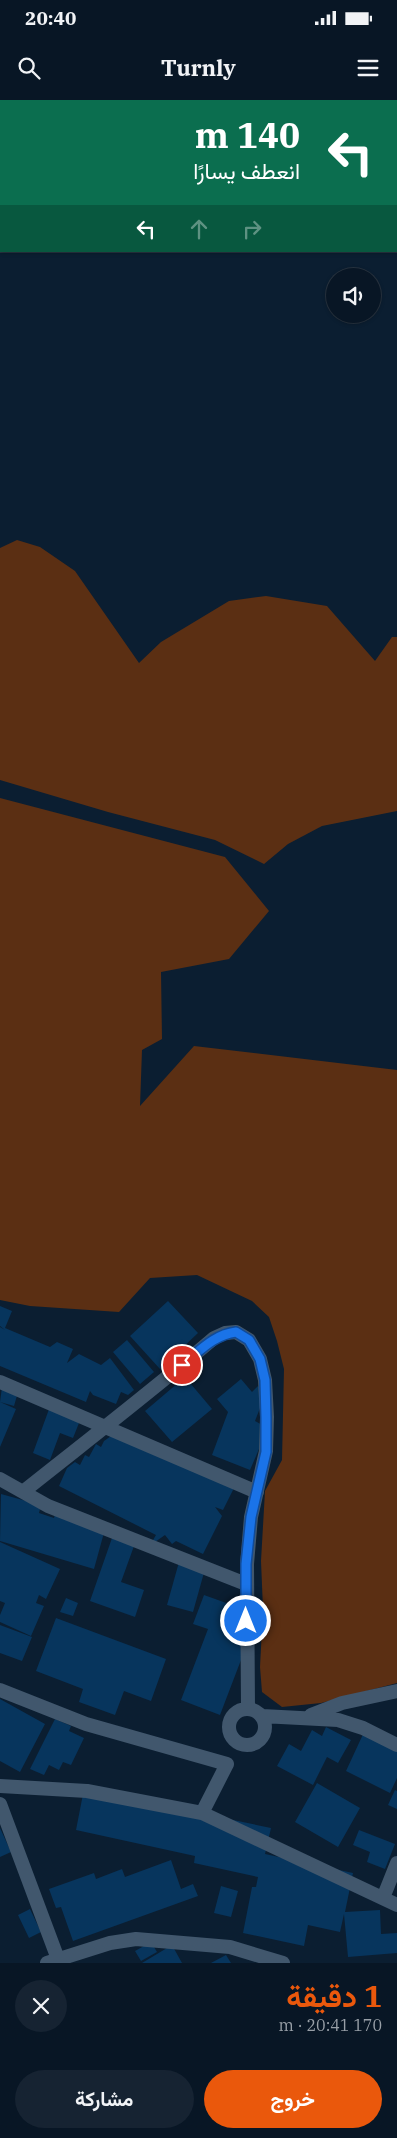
<!DOCTYPE html>
<html lang="ar">
<head>
<meta charset="utf-8">
<style>
	:root { --surface:#081625; --page:#162332; --text:#f1f3f6; --muted:#989fa7; --line:#293542; --accent:#ea580c }
	body { margin:0; font-family:"IBM Plex Serif",Vazirmatn,serif; background:var(--page); color:var(--text); direction:rtl; height:100vh; display:flex; flex-direction:column; font-size:19px; white-space:nowrap }
	* { box-sizing:border-box; margin:0 }
	p { font-size:16px; color:var(--muted) }
	.icon { flex:none; width:28px; height:28px; fill:none; stroke:currentColor; stroke-width:2; stroke-linecap:round; stroke-linejoin:round }
	.map { position:relative; height:1863px; overflow:hidden; direction:ltr }
	.drawer { display:flex; flex-direction:column; background:var(--surface); flex:1 }
	.drawer>* { flex:none }
	.top-card { position:absolute; left:0px; top:0px; width:398px; height:152px; box-shadow:0 1px 4px #0004,0 0 0 1px var(--line); direction:rtl; background:#0b6e4f; color:#fff; overflow:hidden }
	.controls { position:absolute; left:326px; top:168px; display:grid; gap:10px }
	.controls a { display:grid; place-items:center; width:55px; height:55px; border-radius:50%; background:var(--surface); box-shadow:0 1px 4px #0004,0 0 0 1px var(--line); font-size:25px }
	.pin { position:absolute; display:grid; place-items:center; width:42px; height:42px; color:#fff; margin:-21px; border:2px solid #fff; border-radius:50%; box-shadow:0 1px 5px #0007 }
	.me { position:absolute; width:55px; margin:-28px; rotate:0deg; stroke-linejoin:round; filter:drop-shadow(0 0 4px #0008) }
	.turn { display:flex; align-items:center; gap:18px; height:105px; padding:0 15px; font-size:22px }
	.turn .icon { width:65px; height:65px; stroke-width:2.5 }
	.turn b { display:block; font-size:35px; line-height:42px }
	.lanes { display:flex; align-items:center; height:48px; padding:0 15px; background:#0003; justify-content:center; gap:25px; direction:ltr }
	.lanes .off { opacity:.35 }
	.round { display:grid; place-items:center; flex:none; width:52px; height:52px; border-radius:26px; background:var(--page) }
	.summary { display:flex; align-items:center; justify-content:space-between; height:85px; padding:0 15px }
	h1 { font-size:30px; font-weight:700; line-height:38px; color:var(--accent) }
	.button { display:flex; gap:10px; margin-top:auto; padding:10px 15px }
	.button a { flex:1; height:58px; border-radius:30px; background:var(--accent); color:#fff; font-size:20px; font-weight:700; line-height:58px; text-align:center }
	.button a+a { background:var(--page); color:var(--text) }
	.status { display:flex; justify-content:space-between; align-items:center; height:35px; padding:0 25px; background:var(--surface); direction:ltr }
	.status svg { height:14px; fill:currentColor }
	header { display:flex; justify-content:space-between; align-items:center; height:65px; padding:0 15px; background:var(--surface); font-size:22px; font-weight:700 }
	.map>svg:first-child { display:block }
</style>
</head>
<body>
<div class="status"><b>20:40</b><svg viewBox="0 0 49 12"><path d="M0 12V9h3v3zM5 12V6h3v6zM10 12V3h3v9zM15 12V0h3v12zM26 1h20v11H26zM47 4h2v5h-2z"/></svg></div>
<header><svg class="icon" aria-label="menu" viewBox="0 0 24 24"><path d="M4 6h16M4 12h16M4 18h16"/></svg>Turnly<svg class="icon" aria-label="search" viewBox="0 0 24 24"><circle cx="10" cy="10" r="6"/><path d="M15 15l6 6"/></svg></header>
<div class="map">
<svg width="397" height="1863" viewBox="0 0 397 1863">
	<rect width="100%" height="100%" fill="#0b1e31"/>
	<path fill="#5b2f13" d="M17,440L40,447L75,471L139,563L161,542L229,501L266,496L327,506L375,561L392,537H397V711L322,726L288,744L264,764L215,740L108,712L0,680V448Z
		M0,698L225,757L269,811L229,859L161,872L162,939L142,950L140,1006L194,946L397,970V1583L321,1603L282,1607L262,1592L260,1567L263,1509L261,1461L265,1391L282,1360L284,1269L277,1241L269,1217L252,1201L197,1175L150,1178L119,1212L30,1206L0,1200Z"/>
	<path fill="#07355d" d="M168,1201L198,1233L160,1269L130,1236Z
		M0,1206L12,1211L5,1228L50,1247L57,1242L73,1249L67,1263L79,1254L101,1265L110,1258L134,1290L128,1295L121,1292L116,1304L93,1295L90,1291L86,1302L0,1266V1227L5,1230L0,1226Z
		M127,1240L154,1272L140,1284L113,1252Z
		M185,1277L212,1309L172,1342L145,1311Z
		M241,1279L252,1292L258,1286L265,1295L255,1321L268,1328L250,1370L212,1355L228,1312L217,1299Z
		M2,1287L18,1292L14,1306L0,1302Z
		M52,1301L83,1313L73,1338L60,1333L50,1360L33,1353Z
		M0,1302L16,1309L0,1347Z
		M121,1329L237,1382L223,1410L215,1407L222,1416L203,1454L176,1441L172,1444L165,1435L155,1442L147,1444L153,1440L156,1435L59,1386L67,1368L75,1362L80,1365L85,1355L89,1357L96,1344L101,1347L104,1341Z
		M1,1394L41,1405L39,1413L54,1418L55,1414L105,1429L94,1469L0,1441Z
		M112,1438L134,1446L121,1482L144,1490L135,1517L90,1501Z
		M0,1442L60,1469L46,1499L39,1495L36,1503L44,1506L31,1536L0,1522V1515L5,1503L0,1501Z
		M179,1462L205,1469L193,1512L167,1505Z
		M204,1495L243,1509L234,1533L249,1539L220,1615L181,1600L208,1529L193,1524Z
		M66,1498L78,1503L73,1516L60,1512Z
		M56,1518L166,1559L151,1601L124,1591L115,1615L79,1602L83,1589L36,1571Z
		M0,1525L32,1537L22,1561L0,1553Z
		M0,1599L45,1624L20,1672L0,1661Z
		M55,1619L71,1626L69,1631L84,1638L71,1665L63,1662L59,1670L49,1665L44,1675L30,1669Z
		M326,1627L351,1640L338,1663L327,1657L313,1685L277,1666L289,1644L301,1651L312,1630L322,1636Z
		M365,1630L397,1645V1678L390,1693L346,1671Z
		M317,1683L360,1708L338,1747L295,1722Z
		M84,1689L271,1728L265,1754L353,1773L345,1812L380,1810L381,1834L397,1833V1853L348,1857L344,1814L340,1832L308,1825L304,1846L243,1833L252,1787H256L258,1777L194,1763L195,1756L76,1730Z
		M395,1690L397,1691V1709L388,1705Z
		M0,1728L11,1752L0,1757Z
		M359,1730L395,1744L385,1769L367,1762L370,1752L353,1745Z
		M171,1760L181,1789L193,1784L198,1796L73,1841L61,1807L56,1808L49,1789L94,1773L96,1779L122,1769L125,1777Z
		M221,1786L238,1791L231,1817L214,1813Z
		M30,1809L41,1832L29,1838L18,1815Z
		M151,1842L157,1852L141,1861L135,1851Z
		M172,1845L182,1863H142Z
		M226,1855L231,1863H211Z"/>
	<g fill="none" stroke-linecap="round" stroke-linejoin="round">
		<path stroke="#41576d" stroke-width="14" d="M0,1282L257,1392
			M0,1379L48,1406L246,1484
			M24,1391C88,1340 152,1291 214,1238L225,1233L236,1232L249,1240L260,1259L265,1280L267,1317L266,1351L251,1417L247,1464L248,1608
			M0,1590L86,1624L227,1664L202,1713
			M229 1627a18 18 0 1 1 36 0a18 18 0 1 1-36 0Z
			M311,1615L342,1603L397,1591
			M262,1616L338,1620L363,1628L397,1645
			M0,1686L87,1691L202,1713L397,1805
			M0,1704L58,1859
			M383,1798L397,1763
			M47,1863L110,1843L136,1839L230,1847L283,1863"/>
	</g>
	<g fill="none" stroke-linecap="round" stroke-linejoin="round">
		<g stroke="#114b97" stroke-width="12">
			<path id="route" d="M182,1265C200,1251 213,1235 236,1232L249,1240L260,1259L265,1280L266,1318V1352L251,1417L246,1464V1521"/>
		</g>
		<use href="#route" stroke="#1a73e8" stroke-width="9"/>
	</g>
</svg>
<div class="controls">
<a><svg class="icon" aria-label="sound" viewBox="0 0 24 24"><path d="M4 9h4l5-4v14l-5-4H4zM17 9q2 3 0 6"/></svg></a>
</div>
<div class="pin" style="left:182px;top:1265px;background:#d93025"><svg class="icon" aria-label="arrive" viewBox="0 0 24 24"><path d="M6 21V4h12l-3 4 3 4H6"/></svg></div>
<svg class="me" style="left:246px;top:1521px" viewBox="-20 -20 40 40"><circle r="17" fill="#1a73e8" stroke="#fff" stroke-width="3"/><path d="M0-11L8 9 0 5-8 9z" fill="#fff"/></svg>
<div class="top-card">
<div class="turn"><svg class="icon" aria-label="left" viewBox="0 0 24 24"><path d="M17 20v-9H6M10 6l-5 5 5 5"/></svg><div><b>140 m</b>انعطف يسارًا</div></div>
<div class="lanes"><svg class="icon" aria-label="left" viewBox="0 0 24 24"><path d="M17 20v-9H6M10 6l-5 5 5 5"/></svg><svg class="icon off" aria-label="ahead" viewBox="0 0 24 24"><path d="M12 20V5M6 11l6-6 6 6"/></svg><svg class="icon off" aria-label="right" viewBox="0 0 24 24"><path d="M7 20v-9h11M14 6l5 5-5 5"/></svg></div>
</div>
</div>
<section class="drawer">
<div class="summary"><div><h1>1 دقيقة</h1><p>170 m · 20:41</p></div><a class="round"><svg class="icon" aria-label="close" viewBox="0 0 24 24"><path d="M6 6l12 12M18 6L6 18"/></svg></a></div>
<div class="button"><a>خروج</a><a>مشاركة</a></div>
</section>
</body>
</html>
